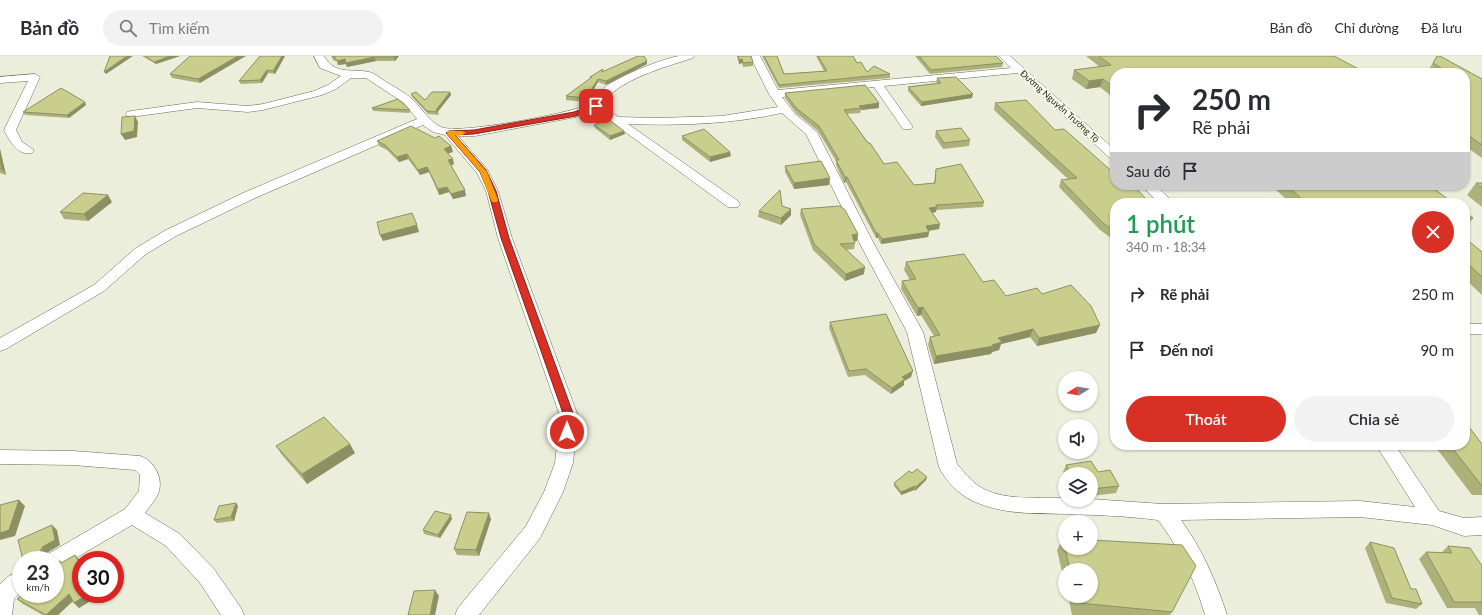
<!DOCTYPE html>
<html lang="vi">
<head>
<meta charset="utf-8">
<style>
	:root { --surface:#fff; --page:#f2f2f3; --text:#2b2b33; --muted:#7c7c81; --line:#e1e1e2; --accent:#d93025 }
	body { margin:0; font-family:Lato,sans-serif; background:var(--page); color:var(--text); height:100vh; display:flex; flex-direction:column; font-size:15px; white-space:nowrap }
	* { box-sizing:border-box; margin:0 }
	p { font-size:13px; color:var(--muted) }
	.icon { flex:none; width:22px; height:22px; fill:none; stroke:currentColor; stroke-width:2; stroke-linecap:round; stroke-linejoin:round }
	.map { position:relative; flex:1; overflow:hidden }
	.drawer { position:absolute; left:1110px; top:142px; width:360px; height:252px; display:flex; flex-direction:column; background:var(--surface); border-radius:16px; box-shadow:0 1px 3px #0004 }
	.drawer>* { flex:none }
	.top-card { position:absolute; left:1110px; top:12px; width:360px; height:122px; border-radius:16px; box-shadow:0 1px 3px #0004; background:#fff; color:var(--text); overflow:hidden }
	.needle { width:26px; rotate:259deg }
	.controls { position:absolute; left:1058px; top:315px; display:grid; gap:8px }
	.controls a { display:grid; place-items:center; width:40px; height:40px; border-radius:50%; background:var(--surface); box-shadow:0 1px 3px #0004; font-size:20px }
	.speed { position:absolute; left:12px; top:495px; display:flex; gap:8px; font-size:20px; font-weight:700; text-align:center }
	.speed>* { display:grid; place-content:center; width:52px; height:52px; border-radius:50%; background:var(--surface); box-shadow:0 1px 3px #0004; line-height:1 }
	.speed small { font-size:10px; font-weight:400 }
	.speed .limit { border:6px solid #d22; background:#fff; color:#111 }
	.pin { position:absolute; display:grid; place-items:center; width:34px; height:34px; color:#fff; margin:-17px; border-radius:8px; box-shadow:0 2px 6px #0006 }
	.me { position:absolute; width:44px; margin:-22px; rotate:0deg; stroke-linejoin:round; filter:drop-shadow(0 0 3px #0008) }
	.turn { display:flex; align-items:center; gap:14px; height:84px; padding:0 16px; font-size:18px }
	.turn .icon { width:52px; height:52px; stroke-width:2.5 }
	.turn b { display:block; font-size:28px; line-height:34px }
	.then { display:flex; align-items:center; height:38px; padding:0 16px; background:#0003; gap:8px; font-size:15px }
	.round { display:grid; place-items:center; flex:none; width:42px; height:42px; border-radius:21px; background:var(--page) }
	.overview { display:flex; align-items:center; justify-content:space-between; height:68px; padding:0 16px }
	h1 { font-size:24px; font-weight:600; line-height:30px; color:#1e9e55 }
	.button { display:flex; gap:8px; margin-top:auto; padding:8px 16px }
	.button a { flex:1; height:46px; border-radius:24px; background:var(--accent); color:#fff; font-size:16px; font-weight:600; line-height:46px; text-align:center }
	.button a+a { background:var(--page); color:var(--text) }
	ul { padding:0; list-style:none }
	li { display:flex; align-items:center; gap:12px; height:56px; padding:0 16px }
	li div { flex:1 }
	li b { display:block; font-size:15px }
	li em { font-style:normal }
	header { display:flex; align-items:center; gap:24px; box-sizing:border-box; height:56px; padding:0 20px; background:var(--surface); border-bottom:1px solid var(--line) }
	header strong { font-size:19px }
	nav { display:flex; gap:22px; margin-inline-start:auto; font-size:14px }
	.search { width:280px; height:36px; background:var(--page); display:flex; align-items:center; gap:10px; box-sizing:border-box; padding:0 14px; border-radius:22px; color:var(--muted); font-size:15px }
	.map>svg:first-child { display:block }
</style>
</head>
<body>
<header>
<strong>Bản đồ</strong>
<div class="search"><svg class="icon" aria-label="search" viewBox="0 0 24 24"><circle cx="10" cy="10" r="6"/><path d="M15 15l6 6"/></svg>Tìm kiếm</div>
<nav><a>Bản đồ</a><a>Chỉ đường</a><a>Đã lưu</a></nav>
</header>
<div class="map">
<svg width="1482" height="559" viewBox="0 0 1482 559">
	<rect width="100%" height="100%" fill="#eceedc"/>
	<g fill="none" stroke-linecap="round" stroke-linejoin="round">
		<g stroke="#696b5b" stroke-width="1">
			<path id="street" d="M314,0H324C335,20 352,12 369,16C374,17 379,21 383,24C392,30 405,36 413,44C422,53 429,65 441,71C457,79 572,57 590,48C596,45 598,37 604,32C617,21 661,3 679,0C684,0 689,0 694,0L693,2C668,10 632,20 612,37C608,40 605,45 602,49L618,61L657,62L722,60L778,51L769,38L750,0H760L778,34L1011,12L999,0H1010L1115,94V104L1111,103L1017,17L884,30L913,71L911,73H903L874,31L782,41L795,58L817,76L874,188L923,276L957,408C965,417 973,428 984,433C1008,445 1039,441 1065,442V444H1091V443L1163,448L1360,445L1415,451L1376,389H1395L1439,455L1464,462L1482,461V479L1464,480L1432,469L1360,461L1181,464C1202,493 1216,525 1227,559H1205C1195,524 1180,493 1158,464C1127,460 1097,459 1066,458C1033,457 1004,459 973,445C959,439 945,424 939,411L907,276L860,188L806,78L782,57C732,68 680,70 628,68L738,145L740,148L738,151H728L595,54L576,61L475,80H458L487,113L498,135L512,182L578,360L573,407L563,436L540,482L479,559H455L458,552L526,470L544,436L555,407L560,360L498,182L486,135L477,117L445,79L433,76L423,69L253,143L176,180L146,198L104,235L6,293L0,295V282L94,229L136,192L166,174L243,137L417,63L404,47L366,22H351L336,33L322,39L263,54L248,56L197,52L131,61L127,60L125,58L127,56L131,55L197,46L248,50L263,48L314,35L328,29L341,20L320,12Z
				M35,18L40,21L16,74L22,86L34,94L32,97C17,100 10,85 4,74L28,25L0,27V21Z
				M1141,129H1155L1174,147H1159Z
				M1465,268H1482V278H1465Z
				M0,394L73,395L140,400C155,405 164,423 158,438C155,445 149,451 145,457L180,478L214,513L241,552L244,559H221L200,527L166,490L132,469L62,510L55,513V504H45L48,498L125,453L139,435L140,419L135,414L73,409L0,408Z
				M21,515V536L14,543L12,559H0V528L9,520Z"/>
		</g>
		<use href="#street" fill="#fff" fill-rule="evenodd"/>
	</g>
	<path fill="#adb179" d="M142,0H180L156,8Z
		M190,0L200,27L172,22L170,18Z
		M260,0H285L275,18L268,17L262,27L241,28L239,25Z
		M331,0H399L395,5H376L347,11L346,8L338,9L337,5H334Z
		M737,0H751L753,6V10L743,11L742,7L739,8Z
		M762,0H777L784,18L824,15L816,0H853L857,7L867,16L890,18V22L779,32Z
		M915,0H996L1003,7L1002,11L930,18Z
		M1086,0H1336L1115,17V43L1100,31L1086,33L1072,23L1074,14L1100,11Z
		M1437,0L1482,23V102L1465,90V17H1431L1428,15Z
		M647,5V8L606,29L598,26L586,46L566,44V40L591,22L590,21L604,15Z
		M937,22L972,42L921,50L908,35V31L937,27L936,26Z
		M450,36L451,39L438,56L439,59L428,58L412,41L411,38L425,44Z
		M785,37L879,47V52L861,54L860,57L847,58L884,108L914,129L934,127L936,113L984,146L983,151L936,154V156L932,157L939,173L929,175V176L928,181L881,188L878,182H876L846,126L844,127L836,109V105L818,75L796,57L785,42Z
		M85,46L86,49L69,62L25,59L23,56Z
		M995,47L1055,74L1115,129V185L1100,174L1059,131L1061,124L1068,123L994,54Z
		M372,52L410,54V57L373,55Z
		M594,69L624,75L625,78L610,84L595,72Z
		M936,75L970,84L969,90L943,93L935,81Z
		M682,80L731,100L710,106L682,84Z
		M377,85L451,90L453,96L448,97L454,108L451,109L466,140L453,143L449,136L439,139L429,116L420,119L408,103L399,106L387,94L379,90Z
		M0,93L6,119L0,117Z
		M785,110L829,129L794,133L785,116Z
		M1476,127H1482V151L1467,139Z
		M1271,129H1429L1453,147H1290Z
		M112,146L88,165L64,163L60,156Z
		M782,150L791,153V159L781,169L758,161L759,155Z
		M801,153L858,178L857,185H855V187L854,193L846,194L864,218L845,225L813,194L800,159Z
		M1465,156L1473,162L1465,173Z
		M1465,182L1482,196V239L1465,223Z
		M906,206L983,226L1006,240L1042,238L1096,277L1037,290L1030,281L1001,288L999,294L992,296L991,298L934,308L928,289L930,281L934,280L921,259L917,260L901,233L902,225L910,224L904,214Z
		M830,266L911,321L904,325V329L891,338L865,319L848,321L829,272Z
		M1482,388V439H1472L1434,389H1465Z
		M276,390L355,397L307,428L282,399Z
		M1066,409L1098,416L1119,430L1116,437L1091,440V418H1065V419L1063,416Z
		M912,417L927,421L926,424L915,435L914,434L901,439L894,430V427Z
		M1063,423H1065V438L1060,430Z
		M236,447L238,450L234,465L217,467L214,464Z
		M452,463L440,482L424,478L423,474Z
		M491,463L479,500L457,499L454,493Z
		M1063,482L1172,556L1170,559H1072L1068,540H1091V514H1065V529L1057,494Z
		M1370,486L1411,533L1422,548L1416,553L1386,547L1365,492Z
		M1448,490L1482,510V559H1479L1475,552H1447L1419,503L1426,496L1441,497Z
		M75,499L80,504L100,539L79,552L73,545L58,559H43L23,548L17,543L62,507Z"/>
	<path fill="#8d9063" d="M127,0H133L106,18L104,16Z
		M170,0H180L156,8L154,6Z
		M238,0H246L200,27L198,23Z
		M282,0H285L275,18L273,15Z
		M395,0H399L395,5L394,1Z
		M374,1L376,5L347,11L346,8L338,9L337,5L345,3Z
		M742,3V7L739,8V4Z
		M647,5V8L606,29V25Z
		M267,14L268,17L262,27L260,24Z
		M598,23V26L586,46V42Z
		M1103,23L1100,31L1086,33L1089,25Z
		M450,36L451,39L437,56L436,54Z
		M973,38L972,42L921,50L922,46Z
		M85,46L86,49L69,62L67,59Z
		M879,47V52L861,54V52L859,50Z
		M135,60L138,66L137,81L125,84L121,78Z
		M624,75L625,78L610,84V80Z
		M451,90L453,96L446,98L444,93Z
		M0,93L6,119L2,113L0,104Z
		M730,96L731,100L710,106V101Z
		M407,98L408,103L399,106L397,101Z
		M453,103L454,108L450,110L448,104Z
		M427,111L429,116L420,119L418,114Z
		M845,121H847L846,126L844,127Z
		M830,122L829,129L794,133V127Z
		M447,131L449,136L439,139L438,133Z
		M465,134L466,140L453,143L451,138Z
		M108,139L112,146L88,165L84,158Z
		M937,151L936,156L928,157L929,152Z
		M791,153V159L781,169V162Z
		M940,168L939,173L925,175L926,170Z
		M417,169L419,176L383,185L380,179Z
		M929,176L928,181L881,188L882,183Z
		M876,177H878V182H876Z
		M858,178L857,185L851,186L852,179Z
		M865,211L864,218L845,225L846,218Z
		M923,251L921,259L917,260L918,252Z
		M1100,269L1096,277L1037,290L1039,282Z
		M1033,273L1030,281L1001,288L999,294L992,296L991,298L934,308L936,300L998,282Z
		M913,315L911,321L904,325V329L891,338L892,332L902,321Z
		M350,388L355,397L307,428L302,418Z
		M927,421L926,424L915,435L916,431Z
		M915,430L914,434L901,439V436Z
		M19,444L25,450L15,480L0,484V477Z
		M236,447L238,450L234,465L231,461Z
		M489,457L491,463L479,500L476,494Z
		M451,459L452,463L440,482L438,479Z
		M52,469L57,474L60,489L47,497L44,504L39,500Z
		M75,499L81,506V510Z
		M48,500L52,504H48Z
		M435,534L439,540L435,559H430Z
		M69,538L75,543L58,559H46Z
		M88,538H99L100,539L79,552L74,547Z"/>
	<path fill="#c9ce8d" stroke="#8d9063" d="M110,0H127L104,16Z
		M145,0H170L154,6Z
		M190,0H238L198,23L170,18Z
		M260,0H282L273,15L267,14L260,24L239,25Z
		M332,0H395L394,1H374L346,7L345,3L337,5L335,1H333Z
		M638,0H644L647,5L606,25L598,23L586,42L566,40L592,21H590L603,13L602,16Z
		M738,0H751L753,6L743,7L742,3L739,4Z
		M764,0H777L784,18L827,15L818,0H853L857,7L861,6L867,16L874,10L890,18L779,29Z
		M919,0H996L1003,7L931,14Z
		M1099,0H1334L1366,17H1115V32L1103,23L1089,25L1074,14L1111,9Z
		M1437,0H1440L1482,23V89L1465,77V17H1449L1433,7Z
		M956,21L973,38L922,46L908,31L941,27L937,22Z
		M865,29L879,47L859,50L861,52L844,54L868,87H870L884,108L897,106L914,129L935,127L936,113L961,108L984,146L936,149L937,151L929,152L940,168L926,170L929,176L882,183L878,177H876L847,121H845L836,104H839L819,70L796,52L785,37Z
		M61,32L85,46L67,59L23,56Z
		M416,36L425,44L432,36H450L436,54L438,56L427,55L411,38Z
		M398,43L410,54L372,52Z
		M1026,44L1055,74L1064,73L1115,118V129H1133L1150,147H1115V175L1103,167L1061,124L1077,122L995,47Z
		M135,60L134,75L121,78L122,61Z
		M608,63L624,75L610,80L594,69Z
		M411,70L435,82L439,80L451,90L444,93L453,103L448,104L465,134L451,138L447,131L438,133L427,111L418,114L407,98L397,101L385,89L377,85Z
		M961,72L970,84L944,87L936,75Z
		M704,73L730,96L710,101L682,80Z
		M0,104L2,113H0Z
		M821,105L830,122L794,127L785,110Z
		M1476,127H1482V132Z
		M1287,129H1429L1453,147H1306Z
		M780,134L782,150L791,153L781,162L759,155Z
		M83,137L108,139L84,158L60,156Z
		M840,150L845,154L858,178L852,179L855,187L840,188L865,211L846,218L814,188L801,153Z
		M1465,156L1473,162L1465,163Z
		M412,157L417,169L380,179L377,166Z
		M1465,182L1482,196V221L1465,205Z
		M964,198L983,226L994,224L1006,240L1037,232L1042,238L1071,229L1091,250L1100,269L1039,282L1033,273L998,282L1002,286L992,289L994,290L936,300L930,281L940,279L923,251L918,252L902,225L916,223L906,206Z
		M886,258L913,315L902,321L905,323L892,332L866,313L849,315L830,266Z
		M324,361L350,388L302,418L276,390Z
		M1465,371H1469L1482,388V430L1450,389H1465Z
		M1091,405L1098,416L1110,414L1119,430L1091,433V418H1071L1066,409Z
		M917,413L927,421L916,431L915,430L901,436L894,427L909,415L912,417Z
		M19,444L9,474L0,477V449Z
		M236,447L231,461L214,464L219,450Z
		M435,455L451,459L438,479L423,474Z
		M467,456L489,457L476,494L454,493Z
		M52,469L55,484L42,491L39,500H48V504H23L18,484Z
		M1063,482H1065V492Z
		M1091,484L1182,489L1196,510L1172,556L1079,547L1077,540H1091V514H1070L1065,492H1091Z
		M1370,486L1394,492L1411,533H1416L1422,548L1392,542Z
		M1448,490L1470,492L1482,510V546H1454L1426,496L1452,497Z
		M75,499L81,510V538H88L74,547L69,538L46,559L17,543L23,538H55V507L60,505L61,507Z
		M435,534L430,559H408L414,535Z"/>
	<path fill="#d93025" stroke="#8d1f18" d="M596,48L599,50L598,51L576,60L474,78L455,79L486,114L496,135L509,182L574,360L571,379H564L562,376L564,360L501,182L488,135L480,116L446,77L449,75L474,74L574,56Z"/>
	<path fill="#f59e0b" d="M449,75H462L466,77L462,79H455L487,116L498,144L497,146H492L491,144L480,116L447,78V76Z"/>
	<g text-anchor="middle" dominant-baseline="central" stroke-width="3.5" stroke-linejoin="round" paint-order="stroke">
		<g font-size="9" fill="#23231d" stroke="#f9fce9">
			<text transform="translate(1060 50) rotate(42)">Đường Nguyễn Trường Tộ</text>
		</g>
	</g>
</svg>
<div class="controls">
<a><svg class="needle" viewBox="-14 -14 28 28"><path d="M0-13l5 13h-10z" fill="#e53935"/><path d="M0 13l5-13h-10z" fill="#7c7c81"/></svg></a>
<a><svg class="icon" aria-label="sound" viewBox="0 0 24 24"><path d="M4 9h4l5-4v14l-5-4H4zM17 9q2 3 0 6"/></svg></a>
<a><svg class="icon" aria-label="layers" viewBox="0 0 24 24"><path d="M12 4l9 5-9 5-9-5zM3 14l9 5 9-5"/></svg></a>
<a>+</a>
<a>−</a>
</div>
<div class="speed"><div>23<small>km/h</small></div><div class="limit">30</div></div>
<div class="pin" style="left:596px;top:50px;background:#d93025"><svg class="icon" aria-label="arrive" viewBox="0 0 24 24"><path d="M6 21V4h12l-3 4 3 4H6"/></svg></div>
<svg class="me" style="left:567px;top:376px" viewBox="-20 -20 40 40"><circle r="17" fill="#d93025" stroke="#fff" stroke-width="3"/><path d="M0-11L8 9 0 5-8 9z" fill="#fff"/></svg>
<div class="top-card">
<div class="turn"><svg class="icon" aria-label="right" viewBox="0 0 24 24"><path d="M7 20v-9h11M14 6l5 5-5 5"/></svg><div><b>250 m</b>Rẽ phải</div></div>
<div class="then">Sau đó<svg class="icon" aria-label="arrive" viewBox="0 0 24 24"><path d="M6 21V4h12l-3 4 3 4H6"/></svg></div>
</div>
<section class="drawer">
<div class="overview"><div><h1>1 phút</h1><p>340 m · 18:34</p></div><a class="round" style="background:#d93025;color:#fff"><svg class="icon" aria-label="close" viewBox="0 0 24 24"><path d="M6 6l12 12M18 6L6 18"/></svg></a></div>
<ul>
<li><svg class="icon" aria-label="right" viewBox="0 0 24 24"><path d="M7 20v-9h11M14 6l5 5-5 5"/></svg><div><b>Rẽ phải</b></div><em>250 m</em></li>
<li><svg class="icon" aria-label="arrive" viewBox="0 0 24 24"><path d="M6 21V4h12l-3 4 3 4H6"/></svg><div><b>Đến nơi</b></div><em>90 m</em></li>
</ul>
<div class="button"><a>Thoát</a><a>Chia sẻ</a></div>
</section>
</div>
</body>
</html>
